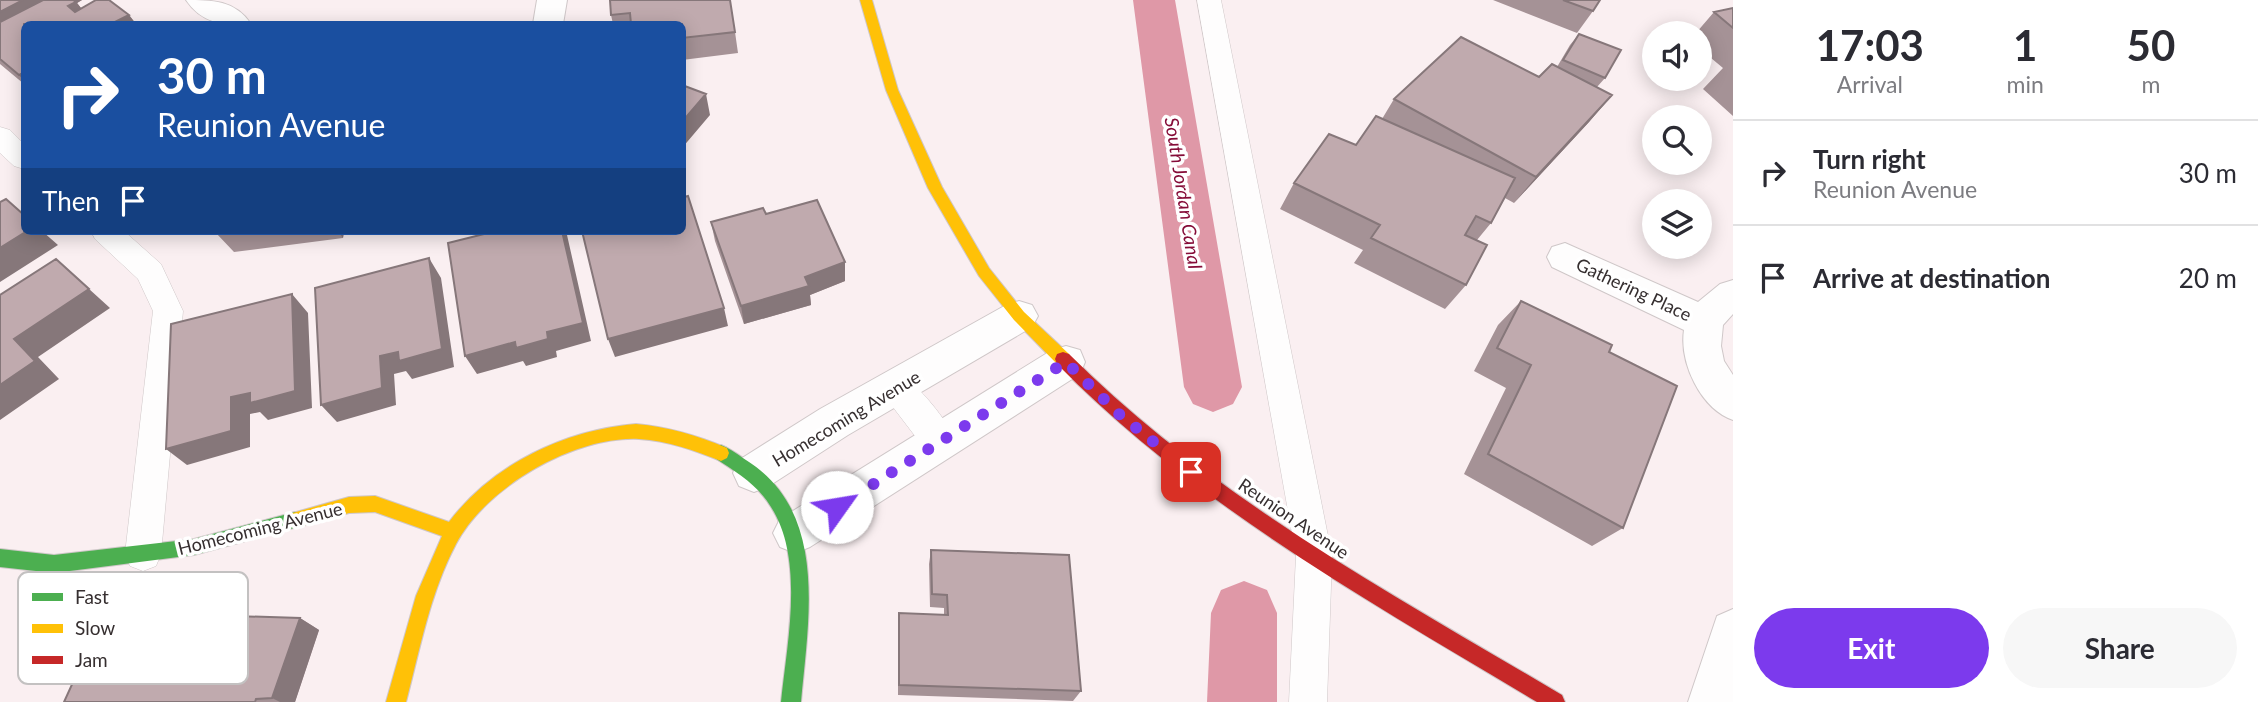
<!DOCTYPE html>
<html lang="en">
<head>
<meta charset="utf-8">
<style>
	:root { --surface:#fff; --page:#f7f7f7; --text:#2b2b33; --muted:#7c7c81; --line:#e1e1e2; --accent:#7c3aed }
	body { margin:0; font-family:Lato,sans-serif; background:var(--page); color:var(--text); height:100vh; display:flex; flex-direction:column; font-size:26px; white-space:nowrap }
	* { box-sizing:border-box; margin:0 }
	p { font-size:23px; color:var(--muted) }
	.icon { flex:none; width:38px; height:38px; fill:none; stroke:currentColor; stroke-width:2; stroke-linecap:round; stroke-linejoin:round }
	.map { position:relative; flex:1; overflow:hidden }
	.side { display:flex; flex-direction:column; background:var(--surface); width:525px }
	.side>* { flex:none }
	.guide { position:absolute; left:21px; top:21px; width:665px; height:214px; border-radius:10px; box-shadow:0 4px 18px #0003; background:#1a4fa0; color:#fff; overflow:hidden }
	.controls { position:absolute; left:1642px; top:21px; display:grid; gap:14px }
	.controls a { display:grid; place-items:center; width:70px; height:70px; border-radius:50%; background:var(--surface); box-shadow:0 4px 18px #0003; font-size:35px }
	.pin { position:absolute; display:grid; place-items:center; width:60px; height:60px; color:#fff; margin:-30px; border-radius:14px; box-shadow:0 4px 10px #0006 }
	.me { position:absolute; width:77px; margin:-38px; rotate:58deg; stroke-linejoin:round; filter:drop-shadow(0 0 5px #0008) }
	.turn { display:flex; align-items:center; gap:24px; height:147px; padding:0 21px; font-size:32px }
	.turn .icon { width:91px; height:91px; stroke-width:2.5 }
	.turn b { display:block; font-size:49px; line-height:60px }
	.then { display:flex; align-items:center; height:66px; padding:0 21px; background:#0003; gap:14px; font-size:26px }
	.eta { display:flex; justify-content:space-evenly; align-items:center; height:119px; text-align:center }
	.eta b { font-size:42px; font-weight:700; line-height:49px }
	.primary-button { display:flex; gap:14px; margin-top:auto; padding:14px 21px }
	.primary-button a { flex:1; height:80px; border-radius:42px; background:var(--accent); color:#fff; font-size:28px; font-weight:700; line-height:80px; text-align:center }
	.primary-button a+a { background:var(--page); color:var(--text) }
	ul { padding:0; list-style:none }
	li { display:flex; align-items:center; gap:21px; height:105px; padding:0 21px; border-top:2px solid var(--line) }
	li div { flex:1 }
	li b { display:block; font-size:26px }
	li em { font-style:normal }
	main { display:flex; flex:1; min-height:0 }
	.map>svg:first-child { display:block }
</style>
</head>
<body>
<main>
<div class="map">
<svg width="1733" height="702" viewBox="0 0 1733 702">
	<rect width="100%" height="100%" fill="#faeff1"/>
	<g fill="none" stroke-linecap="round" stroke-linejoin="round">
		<path fill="#df98a7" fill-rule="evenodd" d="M1133,0H1175L1242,387L1233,404L1213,412L1193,404L1184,387Z
			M1244,581L1267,590L1277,613V702H1207L1211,613L1221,590Z"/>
		<g stroke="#cfc7c8" stroke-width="1">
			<path id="lane" d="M1197,0H1221L1332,556L1327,702H1289L1296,556Z
				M0,127L10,130L24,144V169L14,166L0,153Z
				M91,231H124L161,264L183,311L161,554L156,566L143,571L130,566L125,554L153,311L138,279L95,239Z
				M897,374C917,381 948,422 957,442L952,453L940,457L928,453L886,398L881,388L886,378Z"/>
		</g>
		<g stroke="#cfc7c8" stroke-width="2">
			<path id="street" d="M186,0C212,0 235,0 251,24C225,26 202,24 186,0Z
				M537,0H567L563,24H533Z
				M1565,243L1698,302L1720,284L1733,280V314L1723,325L1721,346L1724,361L1733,375V420C1701,409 1679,363 1684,330L1552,267L1547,257L1552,247Z
				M1019,301L1032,305L1038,316L1032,327L848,435L769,486L754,492L739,486L733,473L739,460L820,409L1006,305Z
				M1066,346L1080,350L1085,362L1080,374L810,547L795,553L780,547L773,533L780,519L1052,350Z
				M1733,609V702H1688L1717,616Z"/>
		</g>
		<g stroke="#cfc7c8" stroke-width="2">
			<path id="fast" d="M721,445C731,449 740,456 749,462C829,514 808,622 801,702H781C787,643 805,560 771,507C758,485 736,472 715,458L713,453L715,448Z
				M295,512L301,514L304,520L301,526L194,555L54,573L0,567V549L54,555L194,539Z"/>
		</g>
		<g stroke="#cfc7c8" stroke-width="2">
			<path id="slow" d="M860,0H872L898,90L942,187L989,268L1024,312L1069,354L1071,359L1069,364H1057L1014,320L979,276L928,188L886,90Z
				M636,424C669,427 696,435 727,448L729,453L727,458L721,461C693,450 669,441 639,439C574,436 486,487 456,544C430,593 420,649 406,702H386L416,596L442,536L375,512L349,513L295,528L289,526L286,520L289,514L349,497L375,496L449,522C493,464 565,430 636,424Z"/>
		</g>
		<g stroke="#cfc7c8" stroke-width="2">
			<path id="jam" d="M1063,352L1069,354C1213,498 1389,592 1562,695L1565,702H1537C1367,600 1197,506 1057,364L1055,359L1057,354Z"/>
		</g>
		<use href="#lane" fill="#fefdfd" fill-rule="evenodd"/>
		<use href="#street" fill="#fefdfd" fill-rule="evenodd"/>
		<use href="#fast" fill="#4caf50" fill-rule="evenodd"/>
		<use href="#slow" fill="#ffc107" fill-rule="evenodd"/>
		<use href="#jam" fill="#c62828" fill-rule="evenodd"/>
	</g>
	<path fill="#a59296" d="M0,0H82L77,3L81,8L129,15L136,24H24V84L0,64Z
		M610,0L735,32L738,53L682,60V24H613L611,15Z
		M1493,0H1600L1593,11L1577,33Z
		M1733,8V116L1703,89L1723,68L1699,48V33H1696L1714,12Z
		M1579,34L1605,78L1597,87L1612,95L1589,122L1514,203L1505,198L1491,223L1477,240L1466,285L1445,309L1354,263L1363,250L1280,209L1294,183L1356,145L1382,119L1394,99L1539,77L1557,67L1570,45Z
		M766,214L845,281L810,295L811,305L744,324L715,241L711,222Z
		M217,231H344L343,238L234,252L216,233Z
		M1521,301L1609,352L1623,528L1592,546L1464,474L1506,388L1474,371L1498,325Z
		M931,550L1081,691L1073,701L898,695V626L899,613L944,615V608L930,607L929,564Z
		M300,618L319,630L295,702H64Z"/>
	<path fill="#86777a" d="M23,0H82L77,3L93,23L0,43V12Z
		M129,15L136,24H111Z
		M24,72V81L19,75Z
		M706,94L710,115L682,148V122Z
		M1612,95L1589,122L1514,203L1536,177Z
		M27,231H42L58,245L0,282V248Z
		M338,231H344L343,238Z
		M562,231H565L567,235L591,341L556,351L557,357L526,366L523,361L477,374L465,356Z
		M429,258L441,278L454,367L412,379L406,371L394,374L396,405L337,422L321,405L380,356Z
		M56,259L110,308L38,357L59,379L0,420V385L14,339Z
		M845,262V281L810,295L811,305L744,324L741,306L805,277Z
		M292,294L308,313L312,408L268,420L260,412L250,414V447L187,465L166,449L231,397Z
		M724,308L728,326L615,357L608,339Z
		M300,618L319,630L295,702H280L272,698Z"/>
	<path fill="#c0aaae" stroke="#86777a" stroke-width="2" d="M0,0H23L0,12Z
		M43,0H73L76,2L68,6L75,12L96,0H109L129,15L111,24H24V72L19,75L0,59V22Z
		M610,0H730L735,32L682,38V24H631L630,13L611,15Z
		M1563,0H1600L1593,11Z
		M1733,8V28L1714,12Z
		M1579,34L1621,50L1605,78L1563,60Z
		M1461,37L1539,77L1552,64L1612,95L1536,177L1394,99Z
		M682,85L706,94L682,122Z
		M1376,116L1515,178L1491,223L1476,216L1465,235L1487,245L1466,285L1371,238L1380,225L1294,183L1329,134L1356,145Z
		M682,193L684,197L688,196L724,308L608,339L582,231H682Z
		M6,199L24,215V231H27L0,248V202Z
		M817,200L845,262L805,277L809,286L741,306L711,222L763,208L766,214Z
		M496,231H562L583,323L547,332L548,339L516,348L515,342L465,356L448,243Z
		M429,258L442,349L399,361L398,352L380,356L382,388L321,405L315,288Z
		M56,259L89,289L14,339L35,361L0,385V295Z
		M292,294L295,391L250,403V393L231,397V431L166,449L171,324Z
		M1521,301L1612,345L1609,352L1677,386L1623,528L1488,454L1531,365L1497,348Z
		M931,550L1069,555L1081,691L899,685V613L948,615L947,595L932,594Z
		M105,612L300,618L272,698L256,699L255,702H64Z"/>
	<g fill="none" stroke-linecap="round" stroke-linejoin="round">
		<path stroke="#7c3aed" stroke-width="12" stroke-dasharray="0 21.6" d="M837,507L1066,362L1119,414L1191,472"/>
	</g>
	<g text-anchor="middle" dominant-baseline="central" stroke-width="7" stroke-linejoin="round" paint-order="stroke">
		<g font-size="18" fill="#362f30" stroke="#fff">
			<text transform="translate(1634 289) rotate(25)">Gathering Place</text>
			<text transform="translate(846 418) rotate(-31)">Homecoming Avenue</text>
			<text transform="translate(1294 518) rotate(34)">Reunion Avenue</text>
			<text transform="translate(260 528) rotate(-14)">Homecoming Avenue</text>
		</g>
		<g font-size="19" font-style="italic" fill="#850c38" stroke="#fff">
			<text transform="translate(1184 193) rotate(81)">South Jordan Canal</text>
		</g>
	</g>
	<rect x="18" y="572" width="230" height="112" rx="10" fill="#fff" stroke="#c3c1c1" stroke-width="2"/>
	<rect x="32" y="593" width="31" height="8" fill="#4caf50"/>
	<rect x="32" y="624" width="31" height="9" fill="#ffc107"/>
	<rect x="32" y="656" width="31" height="8" fill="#c62828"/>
	<g font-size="19" fill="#362f30">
		<text x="75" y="604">Fast</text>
		<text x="75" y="635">Slow</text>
		<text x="75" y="667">Jam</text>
	</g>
</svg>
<div class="controls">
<a><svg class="icon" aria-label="sound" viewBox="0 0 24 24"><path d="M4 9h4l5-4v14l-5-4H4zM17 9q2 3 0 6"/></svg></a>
<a><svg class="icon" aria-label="search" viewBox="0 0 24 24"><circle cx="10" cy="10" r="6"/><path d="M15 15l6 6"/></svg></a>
<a><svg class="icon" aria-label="layers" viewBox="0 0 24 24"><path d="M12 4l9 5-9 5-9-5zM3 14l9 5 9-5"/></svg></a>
</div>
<div class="pin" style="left:1191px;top:472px;background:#d93025"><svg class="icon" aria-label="arrive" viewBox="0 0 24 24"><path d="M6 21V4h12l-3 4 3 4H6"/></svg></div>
<svg class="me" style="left:837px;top:507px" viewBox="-20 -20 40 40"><circle r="19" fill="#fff"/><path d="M0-13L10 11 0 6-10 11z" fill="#7c3aed"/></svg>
<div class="guide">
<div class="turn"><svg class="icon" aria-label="right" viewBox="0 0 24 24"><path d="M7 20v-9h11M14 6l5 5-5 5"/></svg><div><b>30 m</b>Reunion Avenue</div></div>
<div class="then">Then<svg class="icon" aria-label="arrive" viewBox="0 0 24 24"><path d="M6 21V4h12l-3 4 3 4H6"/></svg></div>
</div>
</div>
<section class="side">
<div class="eta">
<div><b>17:03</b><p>Arrival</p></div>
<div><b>1</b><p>min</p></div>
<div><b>50</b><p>m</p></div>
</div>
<ul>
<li><svg class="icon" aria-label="right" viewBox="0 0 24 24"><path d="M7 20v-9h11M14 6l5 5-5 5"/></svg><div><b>Turn right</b><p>Reunion Avenue</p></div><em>30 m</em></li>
<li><svg class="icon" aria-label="arrive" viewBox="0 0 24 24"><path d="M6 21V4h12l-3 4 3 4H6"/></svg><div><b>Arrive at destination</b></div><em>20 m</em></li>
</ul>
<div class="primary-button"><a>Exit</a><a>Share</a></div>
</section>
</main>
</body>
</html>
